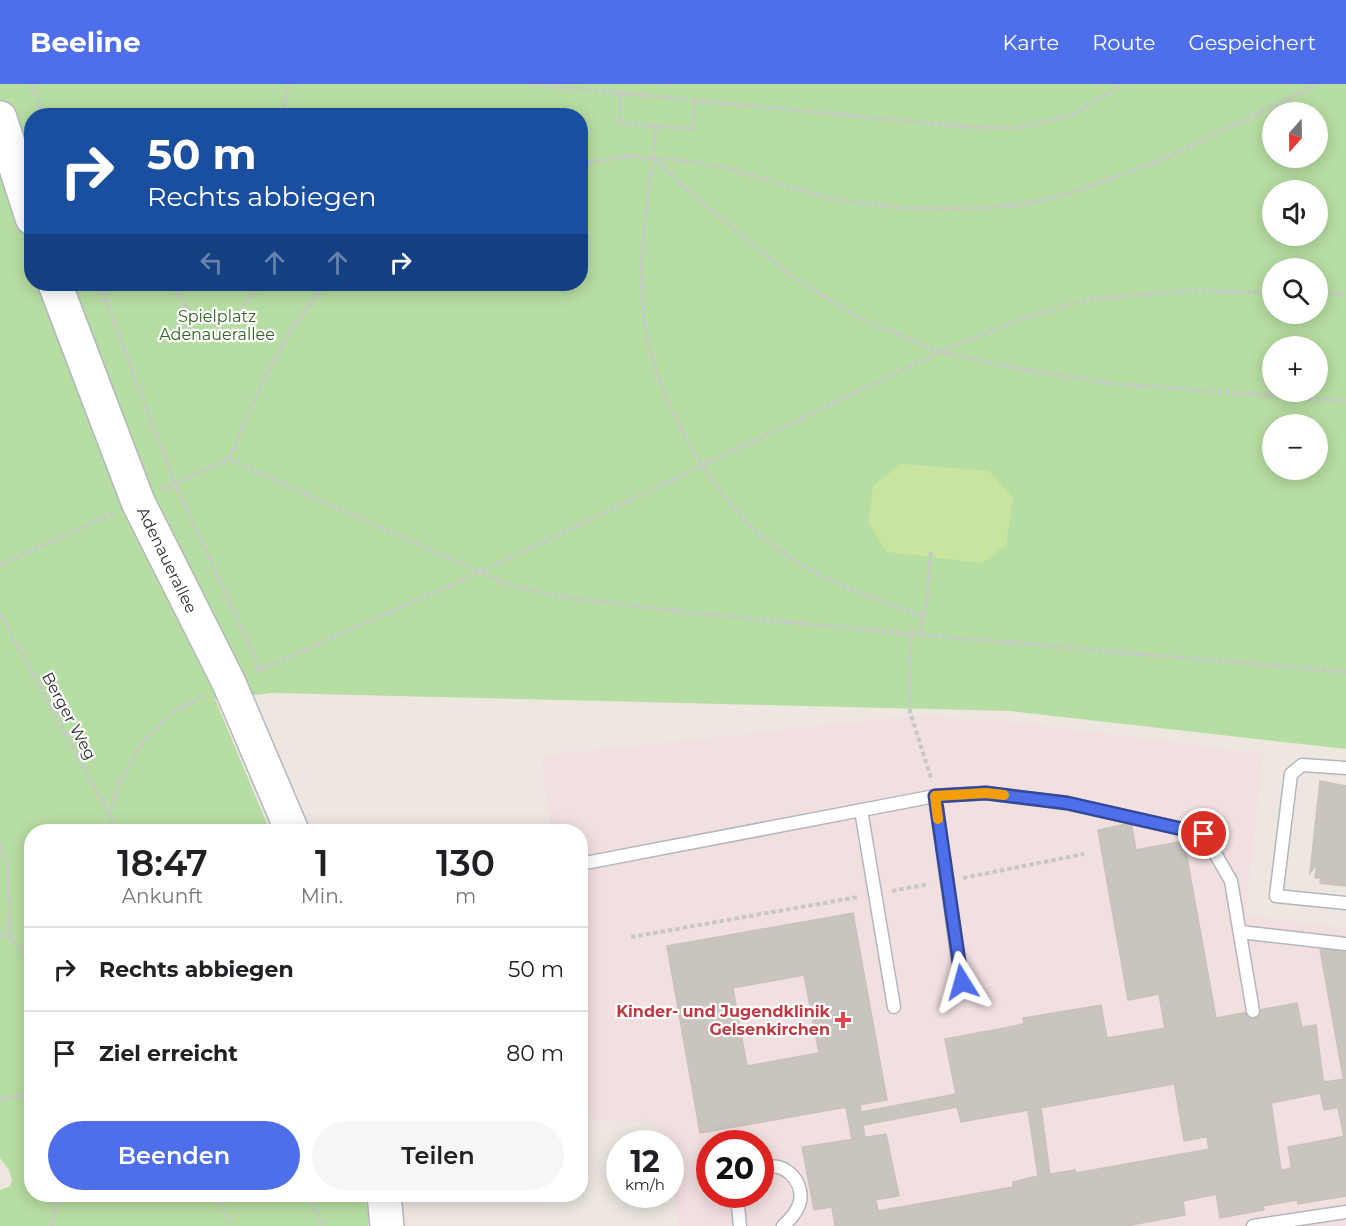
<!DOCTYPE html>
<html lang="de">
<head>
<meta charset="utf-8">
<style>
	:root { --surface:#fff; --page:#f6f6f6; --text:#202124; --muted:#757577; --line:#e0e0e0; --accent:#4f6fea }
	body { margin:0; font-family:Montserrat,sans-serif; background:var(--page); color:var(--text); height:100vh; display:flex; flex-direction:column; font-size:22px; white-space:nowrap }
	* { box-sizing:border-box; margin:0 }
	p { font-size:20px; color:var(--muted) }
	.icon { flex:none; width:33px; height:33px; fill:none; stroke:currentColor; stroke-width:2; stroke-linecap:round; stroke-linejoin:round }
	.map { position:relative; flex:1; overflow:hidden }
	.panel { position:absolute; left:24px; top:740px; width:564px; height:378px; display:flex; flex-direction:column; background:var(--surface); border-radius:24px; box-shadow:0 3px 15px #0003 }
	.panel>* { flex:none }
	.hud { position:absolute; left:24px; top:24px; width:564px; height:183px; border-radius:24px; box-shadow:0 3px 15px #0003; background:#1a4fa0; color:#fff; overflow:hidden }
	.needle { width:39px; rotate:200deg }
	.controls { position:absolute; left:1262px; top:18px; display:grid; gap:12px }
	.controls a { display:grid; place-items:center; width:66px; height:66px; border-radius:50%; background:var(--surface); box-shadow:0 3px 15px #0003; font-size:30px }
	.speed { position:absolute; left:606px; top:1046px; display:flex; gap:12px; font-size:30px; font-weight:700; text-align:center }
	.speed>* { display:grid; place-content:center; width:78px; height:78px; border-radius:50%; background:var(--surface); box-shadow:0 3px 15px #0003; line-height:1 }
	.speed small { font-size:15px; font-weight:400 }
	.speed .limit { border:9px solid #d22; background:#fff; color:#111 }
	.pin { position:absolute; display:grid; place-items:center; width:51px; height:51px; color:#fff; margin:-26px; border:3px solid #fff; border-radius:50%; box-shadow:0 2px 6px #0007 }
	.me { position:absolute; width:66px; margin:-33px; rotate:352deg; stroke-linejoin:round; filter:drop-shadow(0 0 4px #0008) }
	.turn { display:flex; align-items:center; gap:21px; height:126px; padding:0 24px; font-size:27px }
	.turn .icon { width:78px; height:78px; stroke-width:2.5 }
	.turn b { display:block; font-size:42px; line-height:51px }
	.lanes { display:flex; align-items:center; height:57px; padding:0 24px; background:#0003; justify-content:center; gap:30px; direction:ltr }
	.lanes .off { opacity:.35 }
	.eta { display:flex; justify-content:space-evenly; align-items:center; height:102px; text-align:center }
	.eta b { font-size:36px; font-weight:600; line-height:42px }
	.action { display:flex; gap:12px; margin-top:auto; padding:12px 24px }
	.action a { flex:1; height:69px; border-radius:36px; background:var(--accent); color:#fff; font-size:24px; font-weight:600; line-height:69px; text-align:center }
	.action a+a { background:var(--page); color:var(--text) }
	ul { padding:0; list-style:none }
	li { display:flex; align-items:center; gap:18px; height:84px; padding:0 24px; border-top:2px solid var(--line) }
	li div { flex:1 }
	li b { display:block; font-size:22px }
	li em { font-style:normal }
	header { display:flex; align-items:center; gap:36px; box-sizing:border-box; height:84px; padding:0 30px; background:var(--accent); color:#fff }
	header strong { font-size:28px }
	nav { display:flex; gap:33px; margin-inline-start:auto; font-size:21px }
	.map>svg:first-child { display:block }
</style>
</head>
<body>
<header>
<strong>Beeline</strong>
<nav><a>Karte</a><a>Route</a><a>Gespeichert</a></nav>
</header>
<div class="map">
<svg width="1346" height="1142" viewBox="0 0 1346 1142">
	<rect width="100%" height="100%" fill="#ede7e0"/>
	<path fill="#f2dfe0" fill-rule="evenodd" d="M915,632L1007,637L1263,670L1245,831L1346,844V1142H679L671,1103L670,1059H661L658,1040L590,1035L580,963V747H551L541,672ZM710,1059H760V1110H710Z"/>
	<path fill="#b7dea2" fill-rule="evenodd" d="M0,0H1346V665L1010,627L273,609L215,615L270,747H32V1110H365L369,1136L368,1142H0V1106L10,1102L12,1097L9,1086L0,1074ZM1272,28H1317V74H1272ZM32,32H580V200H32ZM1272,106H1317V152H1272ZM1272,184H1317V230H1272ZM1272,262H1317V308H1272ZM1272,340H1317V386H1272Z"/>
	<path fill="#c8e49f" d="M901,380L989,387L1013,414L1006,461L982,479L887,468L868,439L873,402Z"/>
	<path fill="#c9c5be" stroke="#c8c3ba" stroke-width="1.5" fill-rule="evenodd" d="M1320,697L1346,702V802L1320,799L1321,794H1315L1317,780L1310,789Z
		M1131,739L1136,766L1184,757L1226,989L1174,998L1159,910L1128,916L1098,746Z
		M853,829L887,1016L700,1049L667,862ZM804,891L819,969L747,982L733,904Z
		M1320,865L1346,867V1022L1324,1026L1320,1008L1345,1004Z
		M1297,919L1302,944L1246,954L1256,1007L1246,1008L1242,986L1226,989L1216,934Z
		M1101,921L1107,954L1009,971L1004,944L1024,940L1023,934Z
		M1316,941L1323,995L1256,1007L1246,954Z
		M1004,944L1009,971L1165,944L1174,1000L961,1038L957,1023L863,1041L861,1028L956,1010L945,955Z
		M1242,986L1252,1045L1184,1057L1174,998Z
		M1323,995L1325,998L1343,995L1345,1004L1271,1019L1269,1004Z
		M1269,1004L1281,1086L1257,1093L1250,1046L1252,1045L1246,1008Z
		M860,1021L865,1054L852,1056L846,1024Z
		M1346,1022V1052L1344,1053L1338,1024Z
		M1041,1023L1050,1091L1038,1092L1028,1026Z
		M1250,1046L1264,1126L1220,1134L1207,1053Z
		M886,1050L899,1112L814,1126L802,1063Z
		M1346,1052V1112L1298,1120L1288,1063Z
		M1209,1065L1217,1110L1183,1117L1185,1131L1126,1142H835L832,1123L876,1116L878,1127L1013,1103V1098L1038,1092L1075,1086L1076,1089Z
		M1291,1084L1297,1116L1263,1122L1257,1093Z"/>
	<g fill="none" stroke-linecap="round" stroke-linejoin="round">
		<g stroke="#b4b6be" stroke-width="15">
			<path id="lane" d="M1346,684L1302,681L1291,690L1276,812L1346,819
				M935,712L986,709L1067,719L1204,750L1231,797L1253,927
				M861,726L894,923
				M580,780L935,712L961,898
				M1240,848L1346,860
				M760,1085C782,1075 804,1095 800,1118C797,1128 791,1135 783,1142
				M739,1110L738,1122L740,1142
				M1253,1142L1346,1128"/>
		</g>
		<g stroke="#b4b6be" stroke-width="36">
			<path id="secondary" d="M0,34L32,134
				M55,200L138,418L229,599L292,747
				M384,1110L387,1142"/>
		</g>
		<path stroke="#c8c8c8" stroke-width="4" stroke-dasharray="4.5 3" stroke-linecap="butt" d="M32,0L43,32
			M527,0L968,43L1019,44L1074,30L1123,0
			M621,9L619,39L656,42
			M695,15L693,45L656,42C652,88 643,135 642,182C642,202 643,235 647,254C664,332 722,430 790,474C831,500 877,516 923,532L921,551
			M282,32L288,0
			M654,74L688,107L793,193L860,234L940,268L1021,285L1117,300L1346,317
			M580,80L630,72L693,78L730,85L831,115L899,124L964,125L1020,121L1064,111L1159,77L1319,0
			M100,200L175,400L261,586
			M172,200L192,231L219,238L239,230L260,200
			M1317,209L1346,210
			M229,375L506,500L557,512L693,529L911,550L1346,588
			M161,406L229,375L261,301L291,246L325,200
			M0,481L114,429
			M0,529L118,747
			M923,532L926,523L931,467
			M911,550L909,587L910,628L932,697
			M255,588L480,488L940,268L1018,236L1090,215L1182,207L1272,208
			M109,730L121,697L142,659L175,626L205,611
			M0,761L8,784L10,854
			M963,794L1084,770
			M892,807L929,800
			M0,849L10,854L32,878
			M631,853L858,813
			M0,1015L32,1010
			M215,1110L233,1142
			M307,1110L324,1142
			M51,1142L61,1110"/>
		<use href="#lane" stroke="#fff" stroke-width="12"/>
		<use href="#secondary" stroke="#fff" stroke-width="33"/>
	</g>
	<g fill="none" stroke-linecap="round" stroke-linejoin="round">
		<g stroke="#334898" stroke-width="15">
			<path id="route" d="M962,898L935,712L986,709L1067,719L1204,750"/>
		</g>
		<use href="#route" stroke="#4f6fea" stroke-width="10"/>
		<path stroke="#f59e0b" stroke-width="10" d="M938,735L935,712L986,709L1004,711"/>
	</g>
	<path fill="#e0444e" stroke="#fff" stroke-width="2" d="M840 927h6v6h6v6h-6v6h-6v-6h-6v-6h6z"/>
	<g text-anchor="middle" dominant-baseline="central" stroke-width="4.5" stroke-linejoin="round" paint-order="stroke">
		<g font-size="16" fill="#306422" stroke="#fff">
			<text x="217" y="232">Spielplatz<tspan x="217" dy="18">Adenauerallee</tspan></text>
		</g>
		<g font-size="16" fill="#2c2c2c" stroke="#fff">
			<text transform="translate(167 476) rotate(64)">Adenauerallee</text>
			<text transform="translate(69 632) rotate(62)">Berger Weg</text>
		</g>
		<g font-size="16" font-weight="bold" fill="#be3a42" stroke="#fff" text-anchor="end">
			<text x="830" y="927">Kinder- und Jugendklinik<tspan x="830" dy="18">Gelsenkirchen</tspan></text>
		</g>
	</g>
</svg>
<div class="controls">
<a><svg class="needle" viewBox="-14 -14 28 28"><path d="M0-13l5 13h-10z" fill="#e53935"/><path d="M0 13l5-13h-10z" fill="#757577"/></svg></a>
<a><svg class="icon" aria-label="sound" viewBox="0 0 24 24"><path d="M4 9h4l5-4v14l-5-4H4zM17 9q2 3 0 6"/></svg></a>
<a><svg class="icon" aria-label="search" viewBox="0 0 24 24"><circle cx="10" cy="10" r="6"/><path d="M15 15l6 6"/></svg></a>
<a>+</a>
<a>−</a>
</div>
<div class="speed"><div>12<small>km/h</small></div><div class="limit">20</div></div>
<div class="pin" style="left:1204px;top:750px;background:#d93025"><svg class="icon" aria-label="arrive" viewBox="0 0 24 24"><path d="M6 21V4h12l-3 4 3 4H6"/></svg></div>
<svg class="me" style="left:962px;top:898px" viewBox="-20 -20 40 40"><path d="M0-17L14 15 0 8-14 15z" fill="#4f6fea" stroke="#fff" stroke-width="4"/></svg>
<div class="hud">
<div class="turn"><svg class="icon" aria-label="right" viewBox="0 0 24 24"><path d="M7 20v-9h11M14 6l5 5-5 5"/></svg><div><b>50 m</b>Rechts abbiegen</div></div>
<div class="lanes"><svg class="icon off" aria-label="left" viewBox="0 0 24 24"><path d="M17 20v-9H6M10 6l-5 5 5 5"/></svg><svg class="icon off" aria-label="ahead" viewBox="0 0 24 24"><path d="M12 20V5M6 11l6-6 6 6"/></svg><svg class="icon off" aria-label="ahead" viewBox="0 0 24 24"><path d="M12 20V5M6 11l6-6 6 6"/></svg><svg class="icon" aria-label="right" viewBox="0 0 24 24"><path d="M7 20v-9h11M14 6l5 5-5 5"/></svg></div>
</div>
<section class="panel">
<div class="eta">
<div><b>18:47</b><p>Ankunft</p></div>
<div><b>1</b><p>Min.</p></div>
<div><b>130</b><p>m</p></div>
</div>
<ul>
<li><svg class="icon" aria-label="right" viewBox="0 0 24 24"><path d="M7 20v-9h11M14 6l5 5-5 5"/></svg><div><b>Rechts abbiegen</b></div><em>50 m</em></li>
<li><svg class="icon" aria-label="arrive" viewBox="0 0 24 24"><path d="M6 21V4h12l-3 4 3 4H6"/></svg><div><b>Ziel erreicht</b></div><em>80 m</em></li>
</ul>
<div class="action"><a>Beenden</a><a>Teilen</a></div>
</section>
</div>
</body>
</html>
